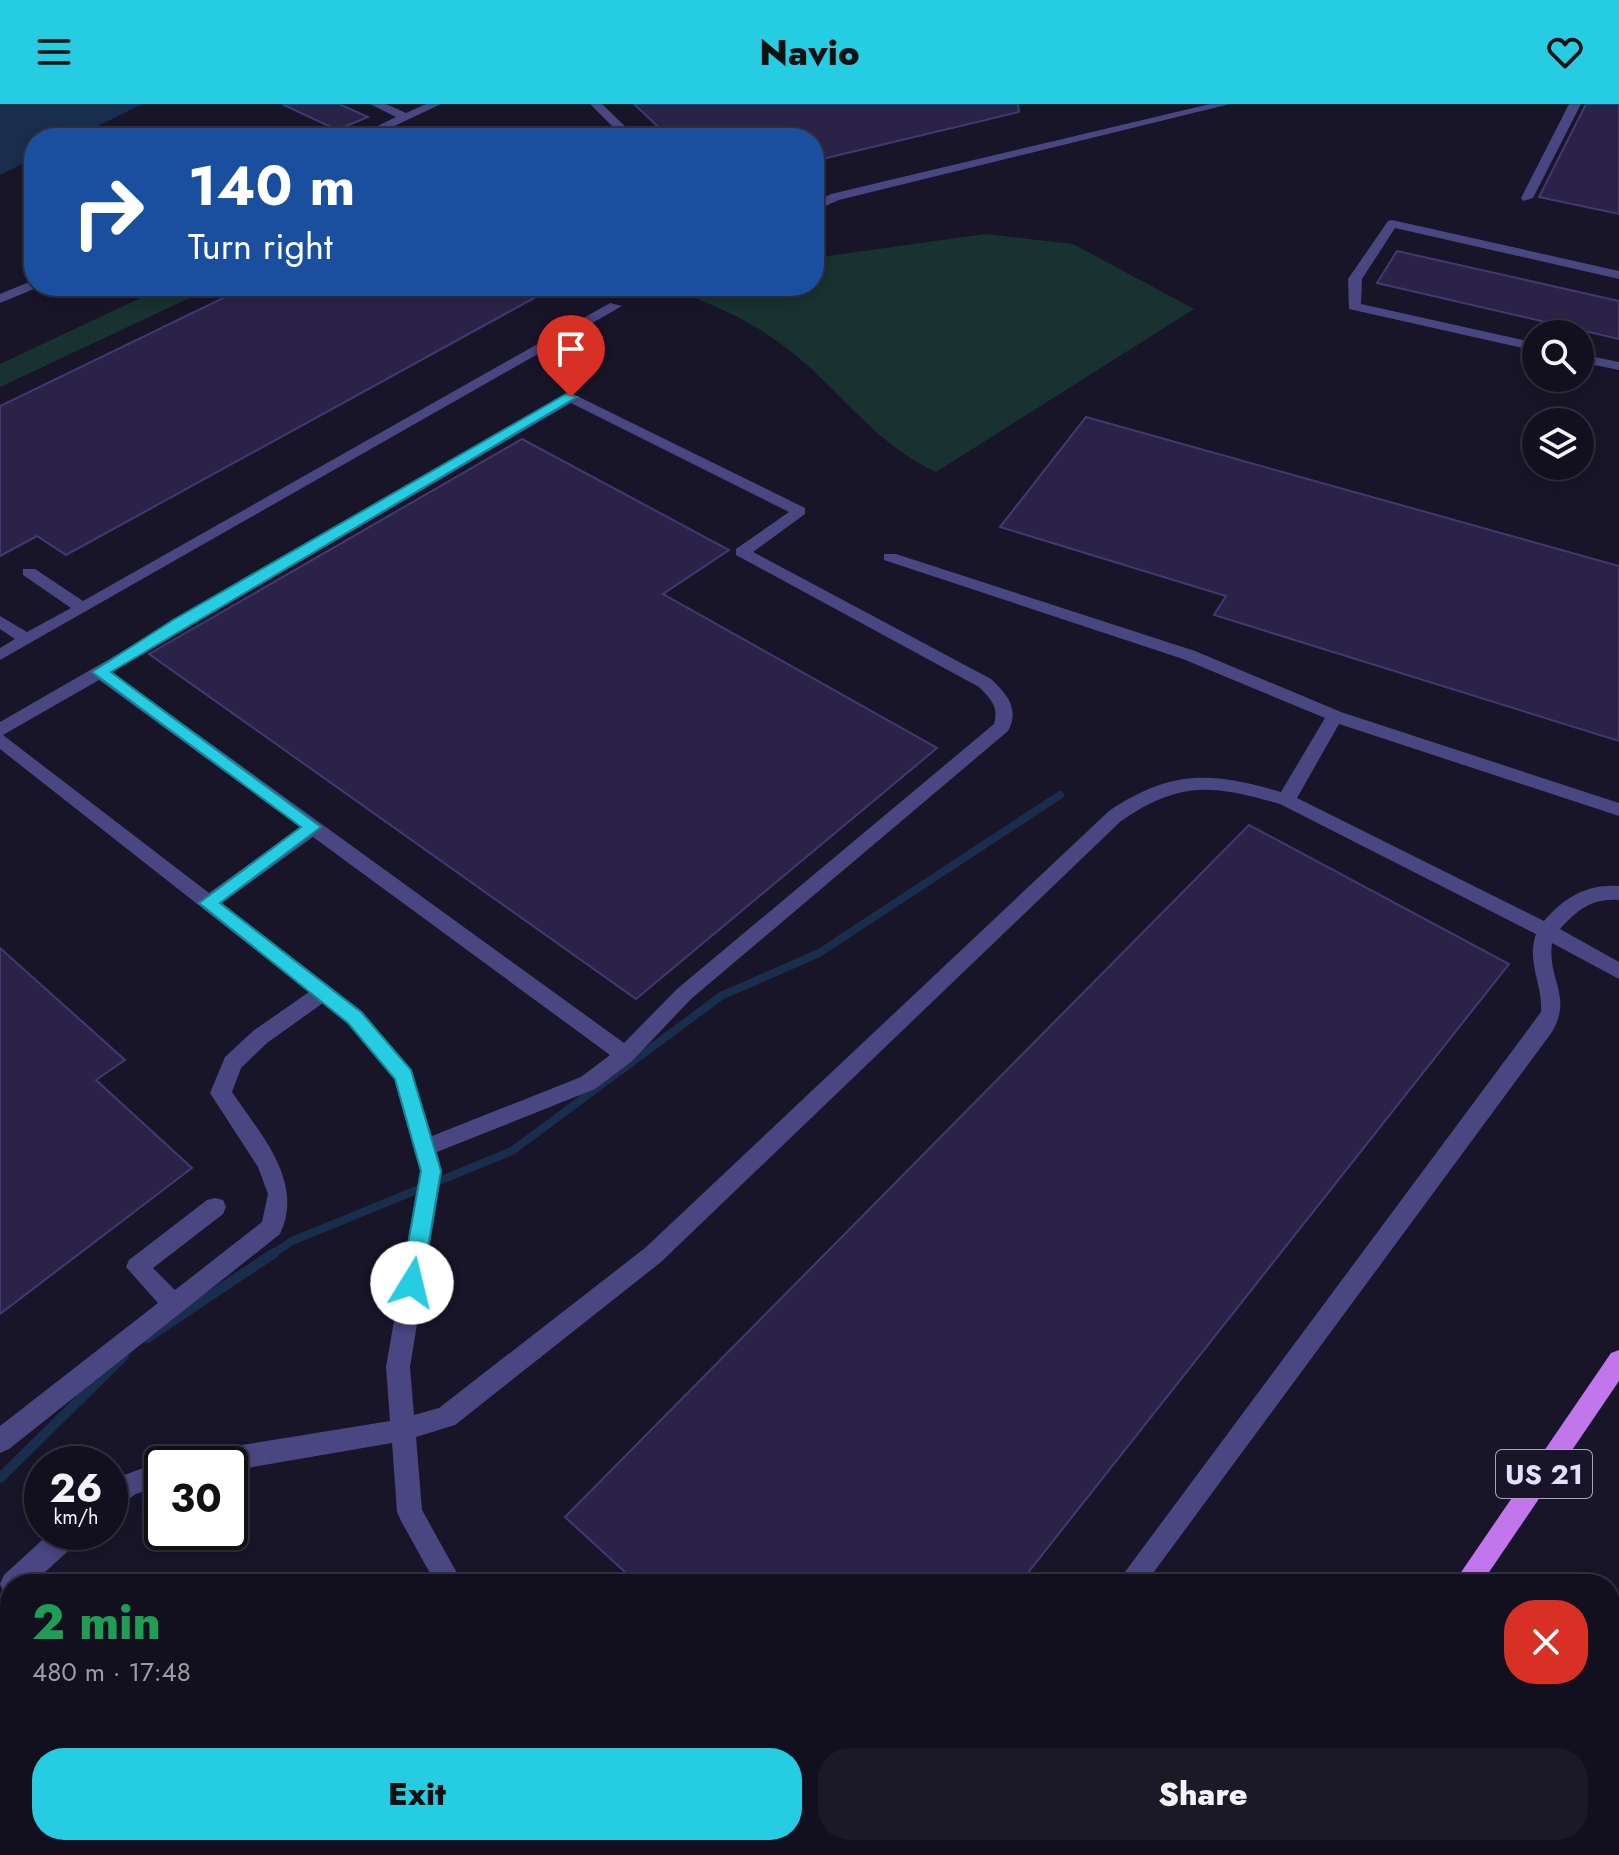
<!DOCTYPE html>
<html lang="en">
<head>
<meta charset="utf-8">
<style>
	:root { --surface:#12101f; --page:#1b1928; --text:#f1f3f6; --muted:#9c9da4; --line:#31303d; --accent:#26cce1 }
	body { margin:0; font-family:Jost,sans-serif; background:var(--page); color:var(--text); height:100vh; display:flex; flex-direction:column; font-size:30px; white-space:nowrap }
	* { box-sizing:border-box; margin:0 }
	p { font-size:26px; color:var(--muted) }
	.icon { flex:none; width:44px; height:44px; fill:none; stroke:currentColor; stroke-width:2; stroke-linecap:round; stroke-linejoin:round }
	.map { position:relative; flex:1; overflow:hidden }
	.side { position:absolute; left:0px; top:1470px; width:1620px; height:282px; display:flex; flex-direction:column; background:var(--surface); border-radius:32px 32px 0 0; box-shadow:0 4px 12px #0003,0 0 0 2px var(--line) }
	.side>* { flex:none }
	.hud { position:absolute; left:24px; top:24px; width:800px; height:168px; border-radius:32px; box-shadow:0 4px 12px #0003,0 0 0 2px var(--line); background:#1a4fa0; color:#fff; overflow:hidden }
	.buttons { position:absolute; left:1522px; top:216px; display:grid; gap:16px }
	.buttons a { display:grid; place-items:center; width:72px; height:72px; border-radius:50%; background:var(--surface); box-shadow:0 4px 12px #0003,0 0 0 2px var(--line); font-size:40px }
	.speed { position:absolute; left:24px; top:1342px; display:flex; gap:16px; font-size:40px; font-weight:700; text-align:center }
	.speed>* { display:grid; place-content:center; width:104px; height:104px; border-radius:50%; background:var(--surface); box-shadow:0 4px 12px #0003,0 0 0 2px var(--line); line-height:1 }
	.speed small { font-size:20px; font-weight:400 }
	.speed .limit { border:4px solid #111; border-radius:12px; background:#fff; color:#111 }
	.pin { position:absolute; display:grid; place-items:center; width:68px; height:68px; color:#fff; margin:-82px -34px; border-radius:50% 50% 50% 0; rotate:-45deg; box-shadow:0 0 8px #0007 }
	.pin .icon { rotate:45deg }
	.me { position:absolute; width:88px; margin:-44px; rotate:9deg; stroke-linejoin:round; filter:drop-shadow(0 0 6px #0008) }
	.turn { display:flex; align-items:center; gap:28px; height:168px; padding:0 32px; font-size:36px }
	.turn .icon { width:104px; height:104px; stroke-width:2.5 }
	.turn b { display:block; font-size:56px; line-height:68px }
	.round { display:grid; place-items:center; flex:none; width:84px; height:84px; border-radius:32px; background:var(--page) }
	.head { display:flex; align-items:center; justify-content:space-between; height:136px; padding:0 32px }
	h1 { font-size:48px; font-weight:800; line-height:60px; color:#1e9e55 }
	.button { display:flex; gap:16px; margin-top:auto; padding:16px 32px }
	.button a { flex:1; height:92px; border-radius:32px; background:var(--accent); color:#111; font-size:32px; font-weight:800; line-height:92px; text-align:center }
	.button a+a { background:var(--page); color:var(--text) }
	header { display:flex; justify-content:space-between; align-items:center; height:104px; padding:0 32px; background:var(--accent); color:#111; font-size:36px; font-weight:800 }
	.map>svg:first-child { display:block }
</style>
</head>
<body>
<header><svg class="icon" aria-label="menu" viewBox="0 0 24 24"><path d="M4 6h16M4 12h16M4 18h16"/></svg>Navio<svg class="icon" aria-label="heart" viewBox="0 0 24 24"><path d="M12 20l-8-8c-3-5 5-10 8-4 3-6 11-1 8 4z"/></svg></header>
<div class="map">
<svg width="1619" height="1751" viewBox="0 0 1619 1751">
	<rect width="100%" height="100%" fill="#181529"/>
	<path fill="#183231" d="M985,130L1073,140L1194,205L936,368C879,342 846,294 799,254C753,216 719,203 664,182H814V154Z
		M166,182H215L0,283V260Z"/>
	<path fill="#192d4d" d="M0,0H142L74,34H34V54L0,71Z"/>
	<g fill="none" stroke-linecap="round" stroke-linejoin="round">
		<path stroke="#192d4d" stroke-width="8" d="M271,1151L292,1137L512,1047L721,892L819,849L1060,691"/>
		<path stroke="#192d4d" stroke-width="10" d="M147,1234L274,1149
			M0,1374L124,1252"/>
	</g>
	<path fill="#2b2347" stroke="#443870" stroke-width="2" d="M282,0H339L368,13L337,26Z
		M634,0H1018L1019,8L814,57V34H670Z
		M1586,0H1619V110L1539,93Z
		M1397,147L1619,197V235L1377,179Z
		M248,182H556L66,451L37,432L0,452V302Z
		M1086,313L1619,462V637L1214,511L1226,492L1000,423Z
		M522,335L729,446L663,490L937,644L636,895L149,550Z
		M1249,721L1509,860L1019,1480H638L565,1413Z
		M0,844L125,956L96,976L192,1064L0,1210Z"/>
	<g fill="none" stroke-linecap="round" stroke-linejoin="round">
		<path fill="#494681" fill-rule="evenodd" d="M370,0H386L406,9L426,0H441L369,34H353L396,13Z
			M590,0H602L637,34H624Z
			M1210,0H1230L839,96L814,107V98L831,90Z
			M1569,0H1581L1533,94L1523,97L1521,94Z
			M1392,116L1619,167V175L1395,124L1362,175L1361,200L1536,239V247L1349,205L1348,175L1388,117Z
			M34,176V182L39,183L0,199V190Z
			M610,199L622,202L0,556V544L15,535L0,525V512L27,528L71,504L23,471V465H35L83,497Z
			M1580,250L1619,258V266L1580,258Z
			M571,289L805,404V410L753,448L991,575C1007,590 1020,605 1008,627L691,895L632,957L595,985L437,1048L442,1067L410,1263L414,1311L439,1304L645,1144L1109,707C1172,665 1211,668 1281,688L1325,614L1183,555L884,456V450H896L1195,547L1341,608L1619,699V712L1339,620L1297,694L1544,817C1565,793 1587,780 1619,782V796C1592,794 1577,806 1560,825L1619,858V875L1552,839C1547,875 1573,892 1552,928L1145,1480H1116L1541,908C1543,880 1526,858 1536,830L1280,700C1213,681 1181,676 1121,717L661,1158L455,1321L416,1333L422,1406L463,1480H436L401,1417L397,1408L392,1339L230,1367V1360H187L190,1352L199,1348L390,1317L386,1263L420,1067L394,975L348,919L323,899L267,939L241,964L232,988C260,1030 305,1077 280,1130L9,1345L0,1349V1322L158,1199L126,1163L129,1156L207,1096L215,1094L223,1096L226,1103L223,1110L153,1164L175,1186L262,1118L268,1090L258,1063L210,989L225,953L253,927L309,888L0,645V618ZM571,299L789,408L736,445V451L979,583C991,595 999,603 994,620L677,885L624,939L112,568ZM99,576L300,723L209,789L3,631ZM313,733L610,951L581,973L432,1032L411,966L362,907L222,799Z
			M162,1357L169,1360H162V1381L136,1390L110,1407V1380L119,1373Z
			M51,1428H83L79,1437L32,1480H10V1492L4,1489L0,1480L4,1471Z
			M663,1742H692L695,1751H666Z
			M913,1742H947L944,1751H910Z"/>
		<path fill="#c176ec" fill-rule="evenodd" d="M1619,1246V1277L1481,1480H1453L1611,1249Z
			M1246,1742H1278L1275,1751H1243Z"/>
	</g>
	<path fill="#26cce1" stroke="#198592" stroke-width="2" d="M566,290L577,293L111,568L321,723L220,799L361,908L411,966L441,1067L422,1179L419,1186L412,1188L404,1186L401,1179L421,1067L395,975L348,919L199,799L301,723L92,568L173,516Z"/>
	<g text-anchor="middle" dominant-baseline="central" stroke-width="7" stroke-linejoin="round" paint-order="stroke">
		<rect fill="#181529" stroke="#a7a3bc" stroke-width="2" x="1496" y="1346" width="96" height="48" rx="6"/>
		<g font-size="28" font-weight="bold" fill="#e4e0fb">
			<text x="1544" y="1370">US 21</text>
		</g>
	</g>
</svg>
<div class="buttons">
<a><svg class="icon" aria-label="search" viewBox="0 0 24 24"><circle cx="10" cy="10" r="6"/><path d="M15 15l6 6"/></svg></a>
<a><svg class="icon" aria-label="layers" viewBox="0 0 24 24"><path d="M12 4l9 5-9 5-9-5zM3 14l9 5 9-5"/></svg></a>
</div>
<div class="speed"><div>26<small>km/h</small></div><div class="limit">30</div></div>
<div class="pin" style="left:571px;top:293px;background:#d93025"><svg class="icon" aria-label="arrive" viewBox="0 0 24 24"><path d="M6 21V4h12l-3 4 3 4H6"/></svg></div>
<svg class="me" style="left:412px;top:1179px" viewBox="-20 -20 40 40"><circle r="19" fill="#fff"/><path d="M0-13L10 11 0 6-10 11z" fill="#26cce1"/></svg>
<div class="hud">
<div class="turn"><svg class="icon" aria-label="right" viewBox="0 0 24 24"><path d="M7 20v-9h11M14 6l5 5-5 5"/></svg><div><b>140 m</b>Turn right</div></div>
</div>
<section class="side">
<div class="head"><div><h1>2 min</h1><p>480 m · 17:48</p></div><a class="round" style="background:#d93025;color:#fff"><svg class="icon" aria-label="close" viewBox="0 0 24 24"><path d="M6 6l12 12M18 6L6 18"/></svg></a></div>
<div class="button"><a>Exit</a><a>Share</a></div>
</section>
</div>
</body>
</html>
